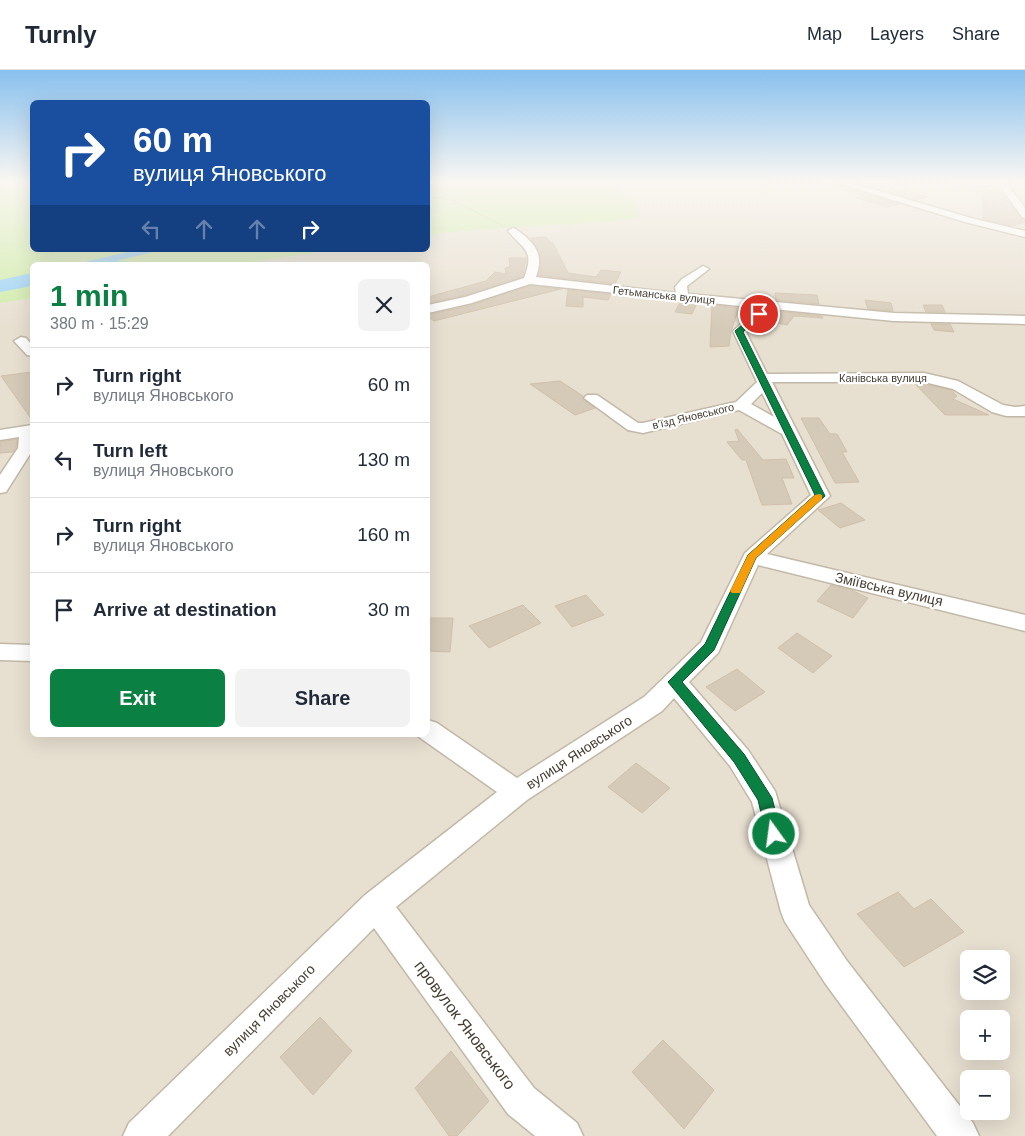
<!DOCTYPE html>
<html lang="en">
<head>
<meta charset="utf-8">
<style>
	:root { --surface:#fff; --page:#f2f2f3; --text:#1f2937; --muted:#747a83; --line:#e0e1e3; --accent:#0b8043 }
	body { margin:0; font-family:Arial,sans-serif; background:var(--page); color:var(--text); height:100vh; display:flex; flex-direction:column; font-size:19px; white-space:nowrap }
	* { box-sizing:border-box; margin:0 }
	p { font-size:16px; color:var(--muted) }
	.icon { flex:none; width:28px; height:28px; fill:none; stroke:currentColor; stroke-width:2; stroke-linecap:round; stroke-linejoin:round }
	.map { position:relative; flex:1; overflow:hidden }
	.details { position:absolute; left:30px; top:192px; width:400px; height:475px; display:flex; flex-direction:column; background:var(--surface); border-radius:8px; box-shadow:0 5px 20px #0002 }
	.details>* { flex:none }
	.top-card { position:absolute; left:30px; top:30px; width:400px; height:152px; border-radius:8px; box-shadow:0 5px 20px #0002; background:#1a4fa0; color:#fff; overflow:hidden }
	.fabs { position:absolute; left:960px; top:880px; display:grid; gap:10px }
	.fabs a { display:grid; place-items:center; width:50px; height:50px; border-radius:8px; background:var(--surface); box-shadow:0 5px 20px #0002; font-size:25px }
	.pin { position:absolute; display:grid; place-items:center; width:42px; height:42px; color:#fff; margin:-21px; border:2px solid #fff; border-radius:50%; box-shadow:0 1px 5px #0007 }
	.me { position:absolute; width:55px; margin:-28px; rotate:346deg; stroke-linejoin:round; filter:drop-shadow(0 0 4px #0008) }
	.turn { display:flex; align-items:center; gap:18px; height:105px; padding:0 20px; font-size:22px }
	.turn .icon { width:65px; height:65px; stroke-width:2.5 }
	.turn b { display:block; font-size:35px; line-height:42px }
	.lanes { display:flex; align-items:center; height:48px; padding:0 20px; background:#0003; justify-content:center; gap:25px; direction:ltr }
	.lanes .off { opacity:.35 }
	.round { display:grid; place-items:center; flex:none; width:52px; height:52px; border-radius:8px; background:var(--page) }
	.summary { display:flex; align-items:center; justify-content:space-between; height:85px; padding:0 20px }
	h1 { font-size:30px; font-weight:600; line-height:38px; color:var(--accent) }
	.button { display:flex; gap:10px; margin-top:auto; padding:10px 20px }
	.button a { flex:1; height:58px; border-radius:8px; background:var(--accent); color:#fff; font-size:20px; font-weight:600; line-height:58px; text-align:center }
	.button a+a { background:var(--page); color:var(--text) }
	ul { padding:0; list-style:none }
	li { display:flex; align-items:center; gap:15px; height:75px; padding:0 20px; border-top:1px solid var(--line) }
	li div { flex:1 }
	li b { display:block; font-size:19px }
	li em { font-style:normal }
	header { display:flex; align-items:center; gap:30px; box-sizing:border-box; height:70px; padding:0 25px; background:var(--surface); border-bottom:1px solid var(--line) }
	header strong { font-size:24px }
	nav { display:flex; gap:28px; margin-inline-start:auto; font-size:18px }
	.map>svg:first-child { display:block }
</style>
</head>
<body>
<header>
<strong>Turnly</strong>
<nav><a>Map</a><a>Layers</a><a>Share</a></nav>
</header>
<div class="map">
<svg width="1025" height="1066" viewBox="0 0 1025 1066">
	<rect width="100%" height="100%" fill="#f3ede2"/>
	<path fill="#e7dfd0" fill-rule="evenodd" d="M605,111H1025V1066H0V233L32,228V665H428V195H235L332,180H428V165L468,159L522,155L637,135ZM969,889H1001V921H969ZM969,949H1001V981H969ZM969,1009H1001V1041H969Z"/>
	<path fill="#ceeba7" d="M0,111H32V180H332L235,195H32V228L0,233Z
		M428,111H605L637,135L639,148C569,157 498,155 428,165Z"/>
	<path fill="#98d2f6" d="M137,180H161L116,191L161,195H71Z
		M32,203V216L0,222V210Z"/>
	<path fill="#d5c9b7" stroke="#d1c0a9" d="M830,111L831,113L900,134L888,137L856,128L865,126L829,115Z
		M851,111H890L891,117L927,127L916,130Z
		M983,117L999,119L1020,148L1025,150V152L1012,156L983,149Z
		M546,167L551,173H553L568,203L596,207L601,200L621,202L615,214L538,205L540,185L531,168Z
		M509,188H526L523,206L465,225L428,233V227L486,211L495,202L506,204L505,198L510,197Z
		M530,216L561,219L434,251L428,247V245L473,235Z
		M568,220L611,224L608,230L583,227V237L566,236Z
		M775,223L817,225L819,234L776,230Z
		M865,230L891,233L893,241L868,239Z
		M680,232L697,233L692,244L675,242Z
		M712,235L739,238L731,261L729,276L710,277Z
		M923,235H942L945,242H926Z
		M776,241L822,246L823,248L794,246L787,255L767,251Z
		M931,254H950L954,262L934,260Z
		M32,302V350L1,306Z
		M560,311L583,326V330L595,338L575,345L530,314Z
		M915,314H924L951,320L957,326L953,329L989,345H945Z
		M801,348H819L830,364H837L847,382H842L859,412L835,413Z
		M737,359L763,390L786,389L794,408H782L792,434L762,435L746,390H742L727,372L739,371L735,360Z
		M17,369L16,377L13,382L0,383V372Z
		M841,433L865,450L840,458L818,440Z
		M831,515L849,519L868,528L853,548L817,531Z
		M586,525L604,545L572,557L555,536Z
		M523,535L541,553L489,578L469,556Z
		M428,548H453L450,582L428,581Z
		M797,563L832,586L813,603L778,578Z
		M737,599L765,622L735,641L706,617Z
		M636,693L670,718L642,743L608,717Z
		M898,822L914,839L931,829L964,862L904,897L857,844Z
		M320,947L352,981L313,1025L280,987Z
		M663,970L714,1020L684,1059L632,1002Z
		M451,981L489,1031L457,1066H449L415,1018Z"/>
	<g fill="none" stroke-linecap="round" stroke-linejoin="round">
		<g stroke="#c2b8a7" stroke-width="3">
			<path id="minor" d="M832,111H845L971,148L1025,161V167L965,152Z
				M957,111H1008L1007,114L1025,138V148L1022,147L1000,116L961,114Z
				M513,158C518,160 522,164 526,167C540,180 542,190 536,207L676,223L675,217L682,209L703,196L709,199L687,216L688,224L894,243L1025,246V254L894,251L773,239L746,262L767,304L924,303L958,311L1003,335L1015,337L1025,336V346H1006L992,342L953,319L924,312H772L830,426L767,484L1025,545V561L758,495L718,583L689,612L748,680L775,721L809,835L847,891L973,1053L979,1066H937L825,913L785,852L781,842L752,732L730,696L674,628L662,641L527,730L396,837L534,1018L577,1053L583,1066H535L508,1044L374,858L168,1066H123L129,1053L365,825L497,722L419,667L418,665H428V650L437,653L517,708L644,627L701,572L745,483L811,425L782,364L739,340L643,363L628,360L584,328L587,325H597L638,353H643L736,332L757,312L733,261L759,238L530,214L472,233L428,243V235L465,227L524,208C535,180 524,180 508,161ZM762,323L774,347L751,334Z
				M21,267L26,268L32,275V286L27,285L14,271Z
				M32,355V381L6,422L0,423V405L18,378L19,367L0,370V360Z
				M0,574L32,575V591L0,590Z"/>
		</g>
		<path stroke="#c2b194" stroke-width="1" stroke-dasharray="1 1" stroke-linecap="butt" d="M428,113L455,131
			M428,126L455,131L503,156"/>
		<use href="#minor" fill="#fff" fill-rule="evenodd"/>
	</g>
	<linearGradient id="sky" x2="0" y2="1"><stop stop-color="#88c0ee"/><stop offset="0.43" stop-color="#faf7f2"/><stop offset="1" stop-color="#faf7f2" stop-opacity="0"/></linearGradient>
	<rect width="1025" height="260" fill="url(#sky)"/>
	<path fill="#0b8043" stroke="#07532c" d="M757,242L763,244L743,262L825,426L756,488L714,580L682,612L744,684L772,728L781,764L779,769L774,771L768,769L766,764L758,730L734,692L668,612L705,574L748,485L815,425L735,261Z"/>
	<path fill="#f59e0b" d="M819,424L822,425V429L756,488L740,523H732L730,521L748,485L815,425Z"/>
	<g text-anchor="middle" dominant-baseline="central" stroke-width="4.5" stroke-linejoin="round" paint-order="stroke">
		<g font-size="11" fill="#453d32" stroke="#fff">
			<text transform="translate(664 225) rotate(6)">Гетьманська вулиця</text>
			<text x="883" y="308">Канівська вулиця</text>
			<text transform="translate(693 346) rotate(-13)">в’їзд Яновського</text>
		</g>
		<g font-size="14" fill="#453d32" stroke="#fff">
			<text transform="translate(889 519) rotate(13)">Зміївська вулиця</text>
			<text transform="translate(579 682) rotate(-33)">вулиця Яновського</text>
			<text transform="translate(269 940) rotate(-45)">вулиця Яновського</text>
		</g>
		<g font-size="16" fill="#453d32" stroke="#fff">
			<text transform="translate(465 955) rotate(53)">провулок Яновського</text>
		</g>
	</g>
</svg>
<div class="fabs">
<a><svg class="icon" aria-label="layers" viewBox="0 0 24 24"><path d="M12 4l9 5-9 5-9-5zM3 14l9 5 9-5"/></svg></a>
<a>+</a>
<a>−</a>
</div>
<div class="pin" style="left:759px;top:244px;background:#d93025"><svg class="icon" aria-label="arrive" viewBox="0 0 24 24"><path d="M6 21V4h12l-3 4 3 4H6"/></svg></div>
<svg class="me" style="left:774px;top:764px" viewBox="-20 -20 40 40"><circle r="17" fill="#0b8043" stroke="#fff" stroke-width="3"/><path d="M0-11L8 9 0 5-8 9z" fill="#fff"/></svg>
<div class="top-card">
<div class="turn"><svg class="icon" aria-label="right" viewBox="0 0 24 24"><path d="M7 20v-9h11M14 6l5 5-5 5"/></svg><div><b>60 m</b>вулиця Яновського</div></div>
<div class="lanes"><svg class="icon off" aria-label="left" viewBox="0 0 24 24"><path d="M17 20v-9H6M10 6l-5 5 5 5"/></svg><svg class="icon off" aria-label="ahead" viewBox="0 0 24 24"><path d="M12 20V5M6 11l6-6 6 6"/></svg><svg class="icon off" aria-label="ahead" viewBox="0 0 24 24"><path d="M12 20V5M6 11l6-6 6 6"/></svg><svg class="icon" aria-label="right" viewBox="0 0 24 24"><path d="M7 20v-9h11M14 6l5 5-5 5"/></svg></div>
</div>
<section class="details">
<div class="summary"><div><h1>1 min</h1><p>380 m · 15:29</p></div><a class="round"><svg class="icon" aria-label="close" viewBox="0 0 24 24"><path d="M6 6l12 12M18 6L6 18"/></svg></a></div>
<ul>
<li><svg class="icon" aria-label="right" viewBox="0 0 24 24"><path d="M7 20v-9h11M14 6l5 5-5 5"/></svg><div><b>Turn right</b><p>вулиця Яновського</p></div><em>60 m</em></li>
<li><svg class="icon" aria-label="left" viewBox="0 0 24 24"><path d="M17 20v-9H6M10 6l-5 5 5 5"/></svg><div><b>Turn left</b><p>вулиця Яновського</p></div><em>130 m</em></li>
<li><svg class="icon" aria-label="right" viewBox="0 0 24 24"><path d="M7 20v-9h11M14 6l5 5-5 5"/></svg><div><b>Turn right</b><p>вулиця Яновського</p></div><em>160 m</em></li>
<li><svg class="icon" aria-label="arrive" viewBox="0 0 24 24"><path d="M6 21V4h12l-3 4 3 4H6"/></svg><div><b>Arrive at destination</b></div><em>30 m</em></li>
</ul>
<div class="button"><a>Exit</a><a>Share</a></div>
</section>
</div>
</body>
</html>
